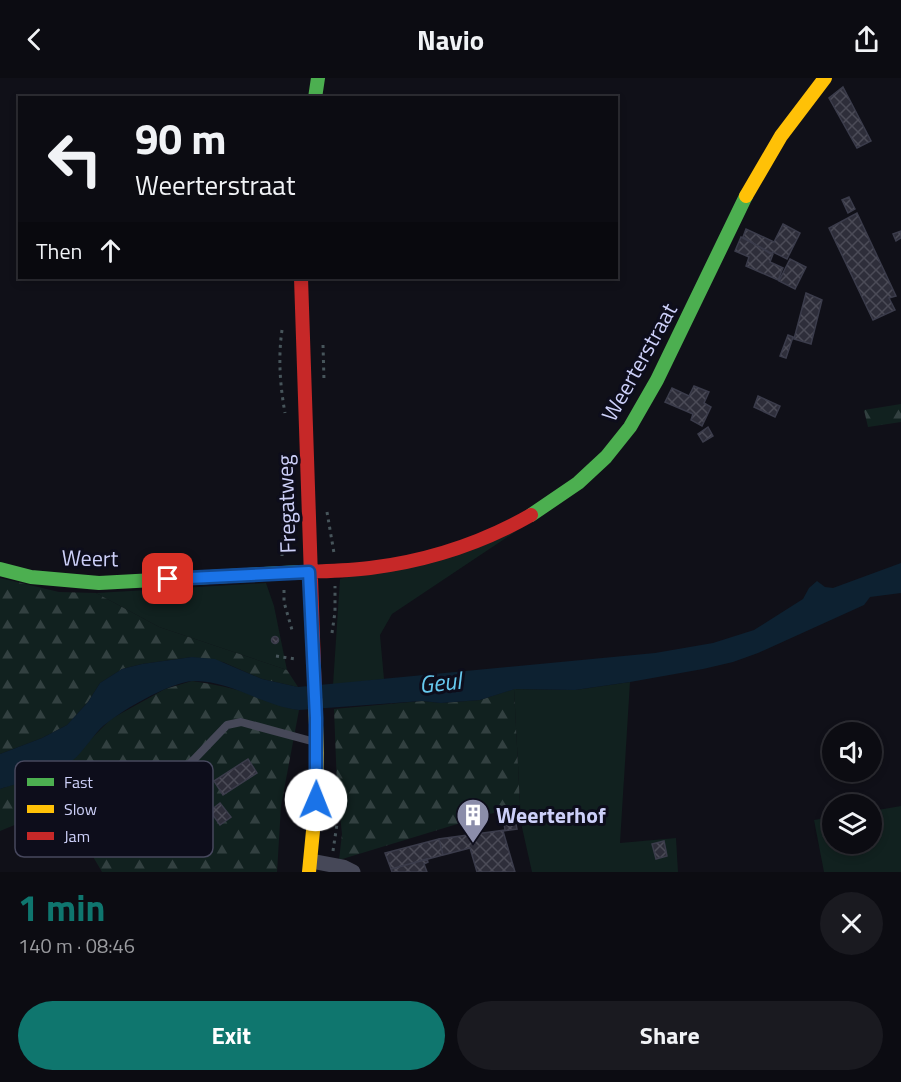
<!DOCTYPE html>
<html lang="en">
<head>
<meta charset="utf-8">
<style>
	:root { --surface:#0c0c12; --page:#1a1a20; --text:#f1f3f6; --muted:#9a9b9f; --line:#2c2c32; --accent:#0f766e }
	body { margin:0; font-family:"Titillium Web",sans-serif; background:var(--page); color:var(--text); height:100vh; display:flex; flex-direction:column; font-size:22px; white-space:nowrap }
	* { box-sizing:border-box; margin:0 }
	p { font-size:20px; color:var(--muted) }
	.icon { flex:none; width:33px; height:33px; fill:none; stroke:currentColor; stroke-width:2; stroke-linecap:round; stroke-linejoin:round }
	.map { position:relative; height:794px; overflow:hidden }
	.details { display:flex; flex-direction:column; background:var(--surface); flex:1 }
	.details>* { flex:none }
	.guide { position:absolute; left:18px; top:18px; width:600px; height:183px; border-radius:0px; box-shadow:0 3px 9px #0003,0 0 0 2px var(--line); background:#0c0c12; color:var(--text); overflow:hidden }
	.controls { position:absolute; left:822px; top:644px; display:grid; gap:12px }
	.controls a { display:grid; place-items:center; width:60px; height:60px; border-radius:50%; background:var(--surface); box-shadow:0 3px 9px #0003,0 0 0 2px var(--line); font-size:30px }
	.pin { position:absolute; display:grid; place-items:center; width:51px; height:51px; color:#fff; margin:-26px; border-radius:12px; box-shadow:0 3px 9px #0006 }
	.me { position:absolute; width:66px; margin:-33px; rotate:1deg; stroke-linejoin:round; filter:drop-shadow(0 0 4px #0008) }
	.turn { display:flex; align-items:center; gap:21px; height:126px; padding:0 18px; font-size:27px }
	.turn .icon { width:78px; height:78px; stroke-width:2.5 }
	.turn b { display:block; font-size:42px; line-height:51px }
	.then { display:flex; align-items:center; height:57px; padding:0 18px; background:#0003; gap:12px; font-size:22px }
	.round { display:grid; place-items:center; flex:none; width:63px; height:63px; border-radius:32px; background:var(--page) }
	.summary { display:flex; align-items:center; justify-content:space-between; height:102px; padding:0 18px }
	h1 { font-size:36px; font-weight:700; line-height:45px; color:var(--accent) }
	.primary-button { display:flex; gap:12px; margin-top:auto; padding:12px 18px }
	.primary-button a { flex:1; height:69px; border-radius:36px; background:var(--accent); color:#fff; font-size:24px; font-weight:700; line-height:69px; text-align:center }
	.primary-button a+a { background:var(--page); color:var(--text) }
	header { display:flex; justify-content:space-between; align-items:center; height:78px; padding:0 18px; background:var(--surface); font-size:27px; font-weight:700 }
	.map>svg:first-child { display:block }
</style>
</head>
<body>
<header><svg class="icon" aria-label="back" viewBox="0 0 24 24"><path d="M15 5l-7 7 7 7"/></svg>Navio<svg class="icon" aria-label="share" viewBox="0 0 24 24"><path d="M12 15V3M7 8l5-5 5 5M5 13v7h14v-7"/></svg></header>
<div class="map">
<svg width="901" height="794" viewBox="0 0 901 794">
	<defs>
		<pattern id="forest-firs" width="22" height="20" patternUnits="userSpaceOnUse" patternTransform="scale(1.5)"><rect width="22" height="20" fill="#11211f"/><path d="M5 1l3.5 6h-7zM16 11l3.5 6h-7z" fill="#324040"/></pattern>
		<pattern id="building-cross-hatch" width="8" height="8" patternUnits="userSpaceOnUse" patternTransform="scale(1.5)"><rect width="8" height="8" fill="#2e2e3a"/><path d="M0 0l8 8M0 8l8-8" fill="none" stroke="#4b4b57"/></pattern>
	</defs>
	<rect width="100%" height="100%" fill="#101018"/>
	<path fill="#11211f" d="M518,452L392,536L380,557L384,601L333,607L340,501Z
		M266,505L274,528L287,592L159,549L96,515Z
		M630,604L620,765L676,760L678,794H532L521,745L514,611L575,612Z
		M901,728V794H824L814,742L832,739V765H872V733Z"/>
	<path fill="url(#forest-firs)" d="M901,326V344L868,349L864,332Z
		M0,500L59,514L96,515L159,549L287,592L298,609L262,601L223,584L192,579L142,586L122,591L100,605L88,624L67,647L42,660L0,676Z
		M192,603C213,606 233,610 253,617C269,622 282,630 299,632L281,728L277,794H102L63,727L0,753V711L63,689L111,641L165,611Z
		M514,611L520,727L339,782L342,756L337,708L334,631L422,623L441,625L480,622Z"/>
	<path fill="#0d2131" d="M901,485V515L870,519L864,527L758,575L733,584L703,591L630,604L575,612L515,611L480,622L441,625L422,623L299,632C263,628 230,602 193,603C170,604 116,635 100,651C88,664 80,679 65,688C50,698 18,705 0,711V676L42,660L67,647L88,624L100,605L122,591L142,586L192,579L215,581L262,601L298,609L655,575L713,565L754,552L803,521L809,510L817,503L825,509L833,510Z"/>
	<path fill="url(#building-cross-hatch)" stroke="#3b3c4b" stroke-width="1.5" d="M843,9L871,63L857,70L829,20Z
		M849,119L855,131L848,135L842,122Z
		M857,135L896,218L889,220L895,232L873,242L829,150Z
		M783,146L800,155L787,181L773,174L771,176L743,159L746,151L774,164Z
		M901,153V160L896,163L893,156Z
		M741,159L773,176L770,184L783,190L778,202L746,188L749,179L735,173Z
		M790,181L806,189L795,211L779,203Z
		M806,215L822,222L811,266L794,261Z
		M788,257L793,259L786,280L780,278Z
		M694,308L709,314L704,325L711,329L702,348L691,342L693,336L665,324L672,310L689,318Z
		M758,318L780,328L775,339L754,329Z
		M708,349L713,358L703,364L698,356Z
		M271.5 562a3.5 3.5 0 1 1 7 0a3.5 3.5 0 1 1-7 0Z
		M248,681L257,695L223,717L214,703Z
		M220,725L231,739L220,747L210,733Z
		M514,736L517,751L503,753L515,794H477L470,770L443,777L439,761L505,752L503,738Z
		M439,761L443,777L391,791L385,775Z
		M664,763L667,778L656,781L652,766Z
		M427,781L428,784L424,786L427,794H392L391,791Z"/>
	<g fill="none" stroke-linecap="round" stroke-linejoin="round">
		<path stroke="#47555b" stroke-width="3" stroke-dasharray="3 4.5" stroke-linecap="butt" d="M282,252C278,280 280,307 285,335
			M323,267L324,302
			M327,434L334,475
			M282,478L286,386
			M284,512V524L292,552
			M332,555L335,534V508
			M276,578L295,581
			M333,773L338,739L335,724"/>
		<path stroke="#464858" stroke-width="8" d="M182,694L227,647L241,644L315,664"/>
		<path stroke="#464858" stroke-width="15" d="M311,783L343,789L353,794"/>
		<path stroke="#4caf50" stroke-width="14" d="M315,20L318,0
			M531,437L578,405L606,379L630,349L657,302L746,118
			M0,491L31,499L99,505L301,494"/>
		<path stroke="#ffc107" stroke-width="14" d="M746,118L781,58L825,0
			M309,794L316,722L317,675L315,619"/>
		<path stroke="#c62828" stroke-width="14" d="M301,200L315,619
			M301,494C324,493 347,493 370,490C426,483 482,465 531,437"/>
	</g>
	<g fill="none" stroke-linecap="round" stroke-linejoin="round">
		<g stroke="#114b97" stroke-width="15">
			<path id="route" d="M168,501L309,494L316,640V722"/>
		</g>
		<use href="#route" stroke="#1a73e8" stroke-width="10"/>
	</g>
	<defs>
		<g id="building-pin" transform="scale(1.725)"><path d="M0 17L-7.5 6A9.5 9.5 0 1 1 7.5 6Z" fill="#8b8daa" stroke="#0d0d1b"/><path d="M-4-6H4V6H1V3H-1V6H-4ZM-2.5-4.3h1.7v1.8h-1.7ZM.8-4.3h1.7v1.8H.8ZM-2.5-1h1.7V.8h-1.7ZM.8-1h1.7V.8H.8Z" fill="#fff"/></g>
	</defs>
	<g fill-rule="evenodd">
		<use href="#building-pin" x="473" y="737"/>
	</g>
	<g text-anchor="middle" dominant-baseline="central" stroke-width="6" stroke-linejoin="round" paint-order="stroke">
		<g font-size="22" fill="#cdd0f9" stroke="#0d0d1b">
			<text transform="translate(639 284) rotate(-61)">Weerterstraat</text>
			<text transform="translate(286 426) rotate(-92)">Fregatweg</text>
			<text transform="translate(90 480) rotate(1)">Weert</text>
		</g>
		<g font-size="22" font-weight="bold" fill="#cdd0f9" stroke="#0d0d1b" text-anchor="start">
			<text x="496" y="737">Weerterhof</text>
		</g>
		<g font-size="24" font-style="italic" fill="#67c9ee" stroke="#0d0d1b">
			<text transform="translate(440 604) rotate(-6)">Geul</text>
		</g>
	</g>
	<rect x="15" y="683" width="198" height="96" rx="9" fill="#0d0d1b" stroke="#47485e" stroke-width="1.5"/>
	<rect x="27" y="700" width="27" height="8" fill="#4caf50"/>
	<rect x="27" y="727" width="27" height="8" fill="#ffc107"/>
	<rect x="27" y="754" width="27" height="8" fill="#c62828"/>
	<g font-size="16" fill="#cdd0f9">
		<text x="64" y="710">Fast</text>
		<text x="64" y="737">Slow</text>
		<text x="64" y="764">Jam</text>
	</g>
</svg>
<div class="controls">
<a><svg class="icon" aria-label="sound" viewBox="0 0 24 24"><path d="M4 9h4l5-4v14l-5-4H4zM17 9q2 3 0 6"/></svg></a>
<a><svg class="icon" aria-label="layers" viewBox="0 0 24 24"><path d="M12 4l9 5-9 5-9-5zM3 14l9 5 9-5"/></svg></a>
</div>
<div class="pin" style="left:168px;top:501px;background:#d93025"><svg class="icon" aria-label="arrive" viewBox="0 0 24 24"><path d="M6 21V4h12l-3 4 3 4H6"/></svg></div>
<svg class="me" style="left:316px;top:722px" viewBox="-20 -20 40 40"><circle r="19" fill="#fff"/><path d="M0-13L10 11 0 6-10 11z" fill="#1a73e8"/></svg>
<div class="guide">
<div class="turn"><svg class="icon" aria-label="left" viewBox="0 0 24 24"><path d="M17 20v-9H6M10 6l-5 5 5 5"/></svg><div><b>90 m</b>Weerterstraat</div></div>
<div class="then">Then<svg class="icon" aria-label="ahead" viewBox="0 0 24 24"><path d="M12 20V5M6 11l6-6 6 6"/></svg></div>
</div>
</div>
<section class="details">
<div class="summary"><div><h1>1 min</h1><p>140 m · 08:46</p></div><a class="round"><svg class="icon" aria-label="close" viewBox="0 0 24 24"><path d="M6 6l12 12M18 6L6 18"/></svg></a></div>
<div class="primary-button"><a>Exit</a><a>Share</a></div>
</section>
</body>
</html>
